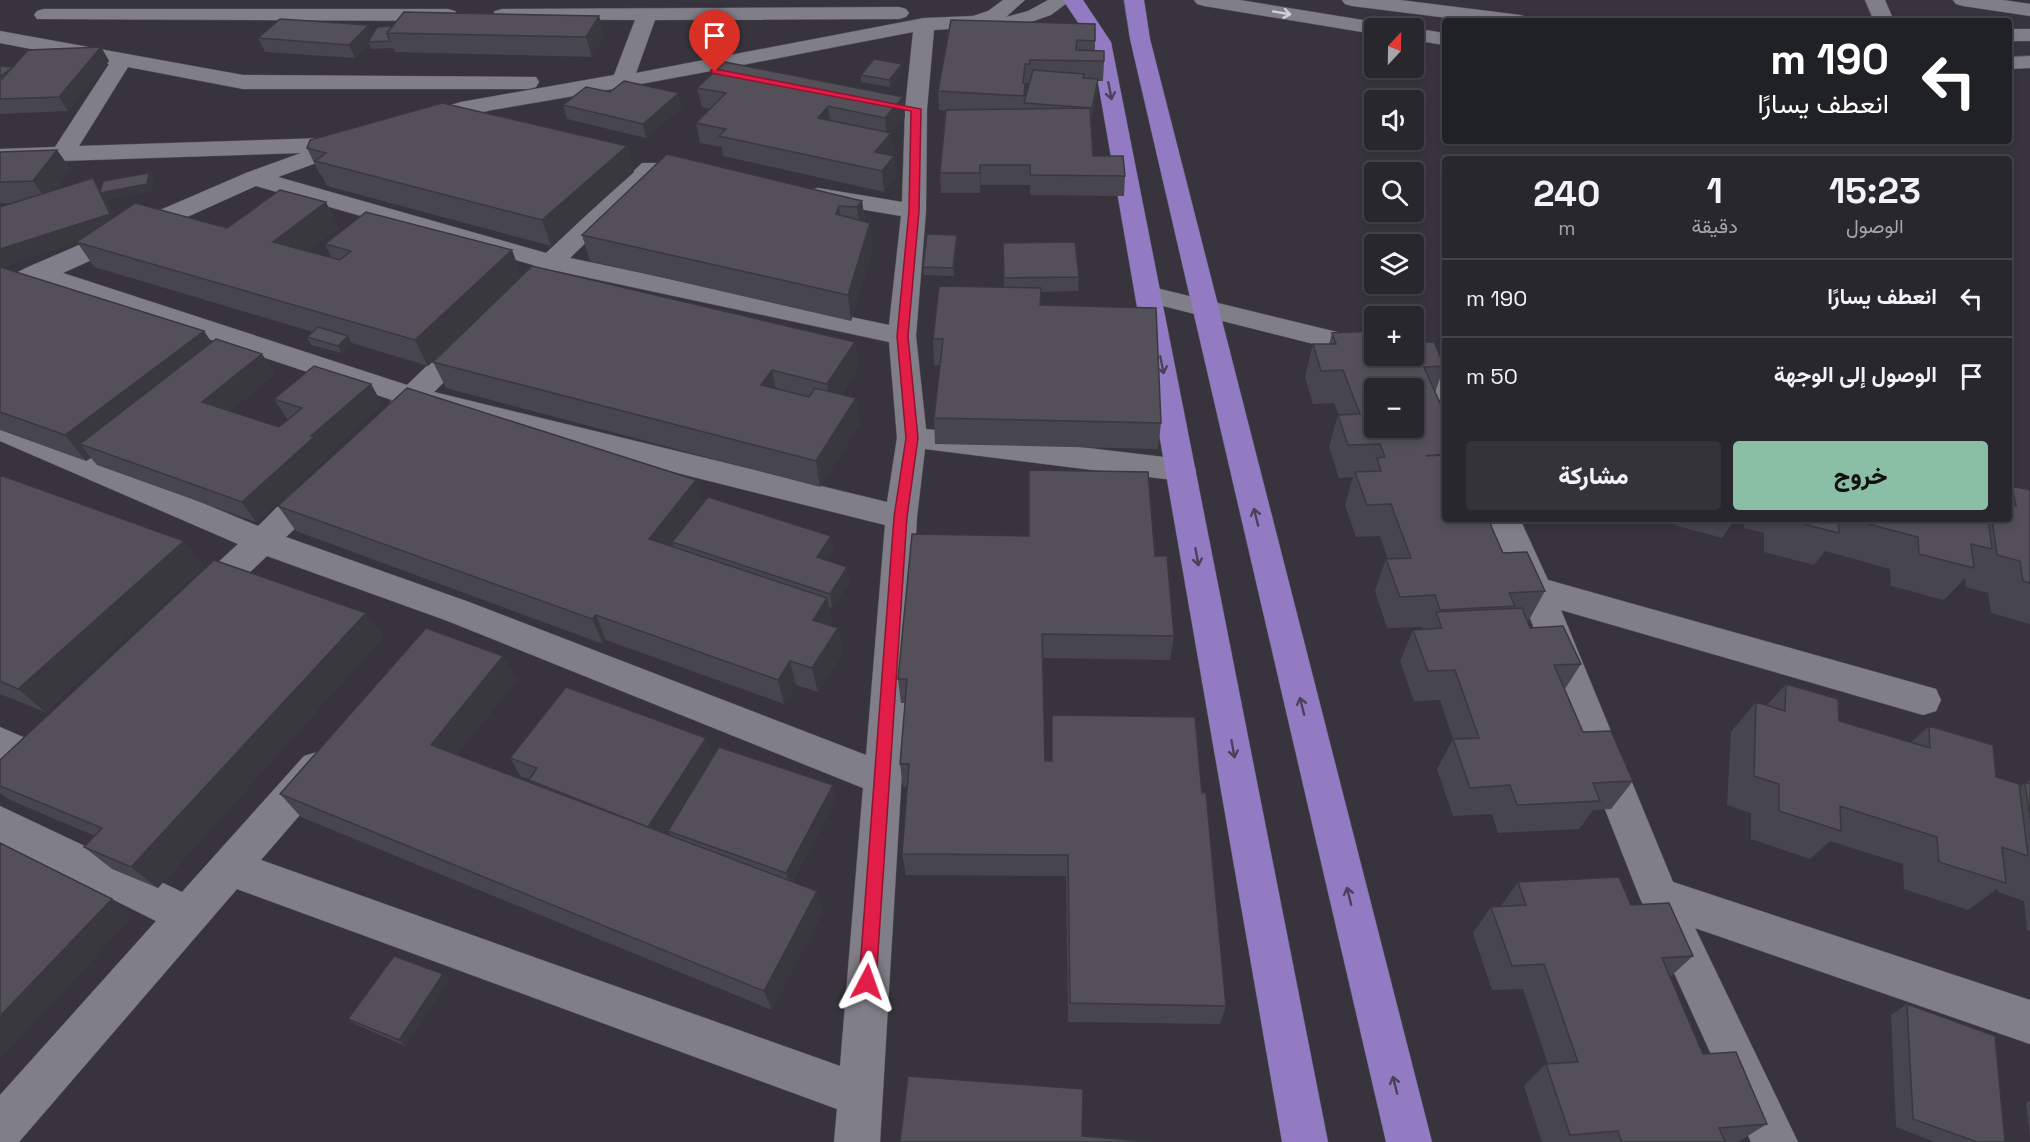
<!DOCTYPE html>
<html lang="ar">
<head>
<meta charset="utf-8">
<style>
	:root { --surface:#29272e; --page:#35333a; --text:#f1f3f6; --muted:#a5a5aa; --line:#45444a; --accent:#8abfa5 }
	body { margin:0; font-family:"Space Grotesk",Vazirmatn,sans-serif; background:var(--page); color:var(--text); direction:rtl; height:100vh; display:flex; flex-direction:column; font-size:22px; white-space:nowrap }
	* { box-sizing:border-box; margin:0 }
	p { font-size:20px; color:var(--muted) }
	.icon { flex:none; width:33px; height:33px; fill:none; stroke:currentColor; stroke-width:2; stroke-linecap:round; stroke-linejoin:round }
	.map { position:relative; flex:1; overflow:hidden; direction:ltr }
	.side { position:absolute; left:1442px; top:156px; width:570px; height:366px; display:flex; flex-direction:column; background:var(--surface); border-radius:6px; box-shadow:0 3px 9px #0003,0 0 0 2px var(--line); direction:rtl }
	.side>* { flex:none }
	.guide { position:absolute; left:1442px; top:18px; width:570px; height:126px; border-radius:6px; box-shadow:0 3px 9px #0003,0 0 0 2px var(--line); direction:rtl; background:#202124; color:#fff; overflow:hidden }
	.needle { width:39px; rotate:22deg }
	.buttons { position:absolute; left:1364px; top:18px; display:grid; gap:12px }
	.buttons a { display:grid; place-items:center; width:60px; height:60px; border-radius:6px; background:var(--surface); box-shadow:0 3px 9px #0003,0 0 0 2px var(--line); font-size:30px }
	.pin { position:absolute; display:grid; place-items:center; width:51px; height:51px; color:#fff; margin:-62px -26px; border-radius:50% 50% 50% 0; rotate:-45deg; box-shadow:0 0 6px #0007 }
	.pin .icon { rotate:45deg }
	.me { position:absolute; width:66px; margin:-33px; rotate:4deg; stroke-linejoin:round; filter:drop-shadow(0 0 4px #0008) }
	.turn { display:flex; align-items:center; gap:21px; height:126px; padding:0 24px; font-size:27px }
	.turn .icon { width:78px; height:78px; stroke-width:2.5 }
	.turn b { display:block; font-size:42px; line-height:51px }
	.eta { display:flex; justify-content:space-evenly; align-items:center; height:102px; text-align:center }
	.eta b { font-size:36px; font-weight:800; line-height:42px }
	.action { display:flex; gap:12px; margin-top:auto; padding:12px 24px }
	.action a { flex:1; height:69px; border-radius:6px; background:var(--accent); color:#111; font-size:24px; font-weight:800; line-height:69px; text-align:center }
	.action a+a { background:var(--page); color:var(--text) }
	ul { padding:0; list-style:none }
	li { display:flex; align-items:center; gap:18px; height:78px; padding:0 24px; border-top:2px solid var(--line) }
	li div { flex:1 }
	li b { display:block; font-size:22px }
	li em { font-style:normal }
	.map>svg:first-child { display:block }
</style>
</head>
<body>
<div class="map">
<svg width="2030" height="1142" viewBox="0 0 2030 1142">
	<rect width="100%" height="100%" fill="#37343d"/>
	<g fill="none" stroke-linecap="round" stroke-linejoin="round">
		<g stroke="#545259" stroke-width="1">
			<path id="minor" d="M1003,0H1025L1006,17L1028,11L1048,0H1071L1051,15L1016,27L987,32L978,27L934,30L927,109L926,211L916,336L926,429L1181,459L1192,462L1196,470L1192,478L1181,481L925,449L917,517L880,1142H834L837,1109L237,889L19,1142H0V1095L156,921L0,843V806L182,892L304,756L317,752L330,756L336,768L330,780L261,860L840,1066L863,788L445,620L267,556L213,607L201,611L189,607L184,598L189,589L238,544L0,441V419L258,526C277,509 303,472 330,480L335,488L330,496L286,537L469,602L866,755L885,525L418,408C408,418 402,421 389,417L384,410L392,400L40,283L0,299V281L28,267L246,173L301,153L0,163V149L55,147L109,64L0,43V31L243,75L536,77L539,82L536,87L528,89H243L128,67L79,146L325,138C338,141 347,134 360,137L364,142L360,147L278,177L546,253L642,163H658L662,168L658,173L570,258L889,325L901,216L818,202L809,200L806,195L809,190L818,188L902,202L905,109L913,32C773,59 633,87 492,110C473,114 429,130 413,126L410,121L413,116L461,102L614,75L635,20L495,19L492,15L495,11L502,9L899,7L906,9L909,13L906,17L899,19L655,20L636,73L924,18L973,16L988,11ZM256,186L533,265L497,301L501,307C524,313 541,286 557,271L889,342L897,438L887,502L434,392L479,347L483,341L479,335L469,332L459,335L407,385L63,273Z
				M1194,0H1240L1375,22L1382,24L1385,28H1374V34L1204,6L1197,4Z
				M1342,0H1400L1520,15L1527,17L1530,21H1472L1352,6L1345,4Z
				M1865,0H1885L1894,21H1874Z
				M1953,0H2003L2030,4V16L1963,6L1956,4Z
				M44,9H448L455,11L458,15L455,19L448,21L37,19L34,15L37,11Z
				M1410,28H1413L1444,33V45L1413,40V28Z
				M2008,29H2030V41H2008Z
				M2030,56V68L2008,69V57Z
				M1148,286L1374,341V356H1384L1374,359L1139,300L1135,294L1139,288Z
				M1432,356L1442,358L1444,362V401L1434,398L1418,365L1422,358Z
				M1488,519H1520L1548,580L1936,689L1941,700L1936,711L1923,715L1561,610L1673,882L2030,1000V1044L1695,928L1798,1142H1751L1639,896L1519,590Z
				M0,727L39,744L45,755L39,766L26,771L0,760Z"/>
		</g>
		<g stroke="#545259" stroke-width="1">
			<path id="major" d="M1063,0H1083L1111,42L1328,1142H1282L1091,42Z
				M1124,0H1144L1150,39L1432,1142H1386L1130,39Z"/>
		</g>
		<use href="#minor" fill="#807e88" fill-rule="evenodd"/>
		<use href="#major" fill="#927bc2" fill-rule="evenodd"/>
	</g>
	<path fill="#47454d" fill-rule="evenodd" d="M599,16L604,35L592,57L395,52L393,48L371,49L369,44L355,58L265,52L258,38L373,33Z
		M1095,24V51L1104,61L1103,81H1098L1097,93L1091,122L1093,156L1125,176L1124,196L1030,195V185H981L980,193H941L940,173L945,111L939,110L938,91ZM1025,83H1029L1025,98Z
		M101,47L109,61L68,111L0,114V66L13,67Z
		M902,71L890,87L861,82V75Z
		M697,88L903,97L905,117L891,133L893,153L891,156L896,177L884,192L723,156L722,147L700,143L696,123L710,109L702,107Z
		M563,105L682,107L646,138L567,119Z
		M627,146L634,172L551,246L327,186L321,174L319,173L307,148Z
		M57,150L71,170L56,189L93,178L101,190L149,173L153,180L152,191L106,200L114,217L227,228L326,202L338,228L308,251L332,258L325,244L522,276L855,342L858,368L841,395L856,398L860,424L820,487L446,388L433,362L504,293L428,366L352,343L342,353L311,345L307,337L313,332L94,267L77,242L5,266L0,260V207L12,203H0V152Z
		M862,201L865,221L873,248L851,321L590,261L582,235Z
		M957,235V242L954,276L924,275L923,267Z
		M1003,243L1079,277L1078,291L1041,292L1040,305L1161,423L1158,449L935,444L934,418L940,365H934L933,339L1004,287Z
		M0,267L204,331L212,343L262,354L275,374L230,411L279,427L288,420L274,399L371,384L382,404L326,456L327,458L256,522L97,465L91,458L86,461L0,430Z
		M1332,333L1444,366L1435,393L1443,410H1444V519H1494L1491,526L1503,553L1545,591L1528,622L1530,628L1581,664L1565,689L1583,732L1633,781L1611,809L1593,810L1579,829L1498,833L1492,814L1453,816L1437,769L1453,739L1440,700L1414,701L1400,661L1413,630L1422,629L1421,627L1387,628L1375,591L1386,559H1388L1380,536L1356,537L1345,505L1353,477L1339,478L1329,447L1338,415H1339L1334,403L1313,404L1305,377L1313,344H1329Z
		M0,475L184,541L204,566L45,712L0,694Z
		M2012,486L2030,490V624L1991,613L1988,593L1966,587L1965,578L1944,600L1891,586L1890,569L1825,551L1814,565L1764,552V533L1744,528L1745,519H2008V490Z
		M703,503L834,550L827,560L847,567L850,581L832,608L829,607L832,623L830,626L838,628L843,653L818,692L796,685L784,704L606,640L603,644L296,531L278,506Z
		M1675,519H1735L1722,538L1674,525Z
		M1155,556L1174,636L1170,660L1043,658L1045,761H1051L1052,715L1202,793L1226,1006L1220,1024L1068,1022L1066,876L906,875L902,854L908,787H903L900,764L905,703H901L898,679Z
		M366,613L383,637L158,888L112,869L84,847L95,836L10,800L0,793V760Z
		M503,656L517,680L457,755L530,782L529,779L521,777L510,758L706,738L713,756L833,785L836,798L792,882L823,912L772,1010L301,817L280,794ZM702,775L668,831L670,835L664,833Z
		M1786,684L1839,721L1911,742L1929,726L1996,777L2019,787L2030,780V931L2027,930L2024,901L1998,892L1997,889L1968,910L1904,889L1903,864L1830,841L1810,859L1751,839V813L1727,805L1731,732L1756,702L1767,705Z
		M1518,882L1631,905L1693,956L1670,977L1703,1054L1767,1124L1738,1142H1542L1524,1086L1546,1064H1548L1523,989L1492,990L1473,933L1491,907H1500Z
		M443,974L449,980L405,1046L355,1024L348,1019Z
		M1907,1004L2005,1142H1935L1896,1127L1891,1015Z
		M2030,1101V1137L2026,1103Z"/>
	<path fill="#3a383f" d="M599,16L604,35L592,57L586,37Z
		M369,25L375,38L368,42L369,44L355,58L349,45Z
		M101,47L109,61L68,111L59,97Z
		M902,64V71L890,87L889,80Z
		M1098,79L1097,93L1091,122L1092,108Z
		M679,93L682,107L646,138L643,124Z
		M903,97L905,117L891,133L893,153L878,170L875,152L887,138L885,118Z
		M828,106L831,126L818,118Z
		M627,146L634,172L551,246L542,220Z
		M57,150L71,170L47,201L33,181Z
		M894,156L896,177L884,192L882,171Z
		M980,165L981,185L980,193Z
		M149,173L153,180L152,191L106,200L120,228L5,266L0,260V249L93,178L103,192Z
		M862,201L865,226L860,233L857,207Z
		M326,202L338,228L287,267L273,242Z
		M839,206L842,231L836,214Z
		M870,223L873,248L851,321L848,295Z
		M957,235V242L954,276L953,268Z
		M512,250L522,276L428,366L415,340Z
		M204,331L220,357L80,444L91,458L86,461L65,435Z
		M348,336L352,343L342,353L338,346Z
		M855,342L858,368L831,410L827,384Z
		M262,354L275,374L216,423L202,402Z
		M772,370L777,396L761,385Z
		M371,384L382,404L326,456L327,458L256,522L242,502L311,436Z
		M856,398L860,424L820,487L816,461Z
		M696,480L704,506L672,542L673,545L658,564L649,539Z
		M831,536L834,550L820,571L817,557Z
		M184,541L204,566L45,712L18,689Z
		M847,567L850,581L832,608L830,594Z
		M827,598L832,623L818,644L813,620Z
		M366,613L383,637L158,888L131,867Z
		M596,615L606,640L603,644L592,619Z
		M838,628L843,653L818,692L812,668Z
		M503,656L517,680L447,768L431,745Z
		M790,661L796,685L784,704L778,680Z
		M706,738L713,757L657,844L648,827Z
		M833,785L836,798L790,885L786,873Z
		M817,891L823,912L772,1010L764,991Z
		M112,899L134,916L0,1059V1016Z
		M443,974L449,980L405,1046L399,1040Z"/>
	<path fill="#53505a" stroke="#3a383f" stroke-width="1.5" fill-rule="evenodd" d="M404,12L599,16L586,37L387,33Z
		M280,19L369,25L349,45L258,38Z
		M951,20L1095,24V41L1077,40L1076,50L1104,51V61L1030,60V64H1025L1023,83H1025L1024,96L938,91Z
		M392,26L387,33L390,41L368,42L377,27Z
		M101,47L59,97L0,99V81L28,50Z
		M874,59L902,64L889,80L861,75Z
		M725,62L903,97L885,118L828,106L818,118L891,133L875,152L894,156L882,171L719,136L726,129L696,123L726,93L697,88Z
		M0,66L13,67L0,77Z
		M1033,70L1084,74L1083,78L1098,79L1092,108L1024,103Z
		M624,81L679,93L643,124L563,105L586,87L610,92Z
		M442,103L627,146L542,220L315,161L326,153L307,148L310,140Z
		M1090,108L1093,156H1123L1125,176L1030,175V165H980V173H940L946,110Z
		M57,150L33,181L0,182V152Z
		M667,154L862,201L857,207L839,206L836,214L870,223L848,295L582,235Z
		M149,173L147,184L100,193L103,181Z
		M93,178L110,214L0,249V207Z
		M280,190L326,202L273,242L340,260L351,251L325,244L366,212L512,250L415,340L76,242L135,203L227,228Z
		M927,234L957,235L953,268L923,267Z
		M1075,242L1079,277L1004,278L1003,243Z
		M532,266L855,342L827,384L772,370L761,385L809,397L815,388L856,398L816,461L433,362Z
		M0,267L204,331L65,435L0,412Z
		M939,286L1041,288L1040,305L1156,308L1161,423L934,418L943,339H933Z
		M318,327L348,336L338,346L307,337Z
		M1374,331V356H1413V343L1434,342L1444,366L1424,367L1443,410H1444V454L1426,456L1444,455V519H1488L1503,553L1527,552L1545,591L1509,593L1515,606L1440,610L1435,595L1400,597L1386,559L1411,558L1391,504L1367,505L1355,472L1381,471L1377,458L1385,457L1380,444L1348,445L1338,415L1360,414L1343,370L1321,371L1313,344H1336L1332,333ZM1374,388H1413V428H1374Z
		M216,339L262,354L202,402L279,427L302,408L274,399L314,366L371,384L311,436L314,437L242,502L80,444Z
		M407,388L696,480L649,539L827,598L813,620L838,628L812,668L790,661L778,680L596,615L592,619L278,506Z
		M1029,470L1148,472L1155,556H1167L1174,636L1042,634L1045,761H1052V715L1195,717L1202,793H1206L1226,1006L1070,1003L1068,855L902,854L909,764H900L907,679H898L912,534L1029,536Z
		M0,475L184,541L18,689L0,681Z
		M2012,486L2030,490V583L2023,581L2020,561L1997,555L1992,519H2008V504L2016,506Z
		M708,497L831,536L817,557L847,567L830,594L672,542Z
		M1788,519H1838L1839,533L1788,520Z
		M1850,519H1988L1992,549L1971,544L1974,568L1919,554L1918,537Z
		M214,560L366,613L131,867L84,847L102,828L0,786V760Z
		M1522,608L1530,628L1563,626L1581,664L1554,665L1583,732L1611,731L1633,781L1593,783L1600,801L1517,805L1510,785L1470,788L1453,739L1479,738L1455,670L1428,671L1413,630L1442,628L1436,612Z
		M426,628L503,656L431,745L817,891L764,991L280,794Z
		M1786,684L1838,699L1839,721L1930,748L1929,726L1993,745L1996,777L2019,784L2028,856L2002,847L2006,883L1939,862L1937,837L1840,806L1841,831L1779,811V784L1754,776L1756,702L1785,711Z
		M566,687L706,738L648,827L529,780L537,768L510,758Z
		M719,747L833,785L786,873L668,831Z
		M2025,783L2030,784V818Z
		M0,843L112,899L0,1016Z
		M1619,877L1631,905L1669,903L1693,956L1662,958L1703,1054L1736,1052L1767,1124L1719,1128L1725,1142H1622L1618,1131L1570,1135L1546,1064L1578,1062L1544,964L1512,966L1491,907L1526,905L1518,882Z
		M394,956L443,974L399,1040L348,1019Z
		M1907,1004L1995,1036L2005,1142H1977L1913,1119Z
		M908,1076L1083,1089L1082,1136L1154,1142H900Z"/>
	<defs><path id="oneway-shaft" d="M-6 0H5M1.5-3L5.5 0L1.5 3" fill="none" stroke-width="1.6" stroke-linecap="round" stroke-linejoin="round" transform="scale(1.5)"/></defs>
	<use stroke="#d2d0d7" href="#oneway-shaft" transform="translate(1282 13) rotate(10)"/>
	<g stroke="#494258">
		<use href="#oneway-shaft" transform="translate(1110 91) rotate(79)"/>
		<use href="#oneway-shaft" transform="translate(1162 365) rotate(79)"/>
		<use href="#oneway-shaft" transform="translate(1256 517) rotate(-104)"/>
		<use href="#oneway-shaft" transform="translate(1197 557) rotate(80)"/>
		<use href="#oneway-shaft" transform="translate(1302 706) rotate(-104)"/>
		<use href="#oneway-shaft" transform="translate(1233 749) rotate(80)"/>
		<use href="#oneway-shaft" transform="translate(1349 896) rotate(-104)"/>
		<use href="#oneway-shaft" transform="translate(1395 1085) rotate(-104)"/>
	</g>
	<path fill="#e11d48" stroke="#92132f" stroke-width="1.5" d="M715,69L921,109L919,211L908,336L918,438L907,517L876,982L874,988L867,991L861,988L859,982L894,517L906,438L897,336L909,211L911,111L711,73V70Z"/>
</svg>
<div class="buttons">
<a><svg class="needle" viewBox="-14 -14 28 28"><path d="M0-13l5 13h-10z" fill="#e53935"/><path d="M0 13l5-13h-10z" fill="#a5a5aa"/></svg></a>
<a><svg class="icon" aria-label="sound" viewBox="0 0 24 24"><path d="M4 9h4l5-4v14l-5-4H4zM17 9q2 3 0 6"/></svg></a>
<a><svg class="icon" aria-label="search" viewBox="0 0 24 24"><circle cx="10" cy="10" r="6"/><path d="M15 15l6 6"/></svg></a>
<a><svg class="icon" aria-label="layers" viewBox="0 0 24 24"><path d="M12 4l9 5-9 5-9-5zM3 14l9 5 9-5"/></svg></a>
<a>+</a>
<a>−</a>
</div>
<div class="pin" style="left:715px;top:72px;background:#d93025"><svg class="icon" aria-label="arrive" viewBox="0 0 24 24"><path d="M6 21V4h12l-3 4 3 4H6"/></svg></div>
<svg class="me" style="left:867px;top:982px" viewBox="-20 -20 40 40"><path d="M0-17L14 15 0 8-14 15z" fill="#e11d48" stroke="#fff" stroke-width="4"/></svg>
<div class="guide">
<div class="turn"><svg class="icon" aria-label="left" viewBox="0 0 24 24"><path d="M17 20v-9H6M10 6l-5 5 5 5"/></svg><div><b>190 m</b>انعطف يسارًا</div></div>
</div>
<section class="side">
<div class="eta">
<div><b>15:23</b><p>الوصول</p></div>
<div><b>1</b><p>دقيقة</p></div>
<div><b>240</b><p>m</p></div>
</div>
<ul>
<li><svg class="icon" aria-label="left" viewBox="0 0 24 24"><path d="M17 20v-9H6M10 6l-5 5 5 5"/></svg><div><b>انعطف يسارًا</b></div><em>190 m</em></li>
<li><svg class="icon" aria-label="arrive" viewBox="0 0 24 24"><path d="M6 21V4h12l-3 4 3 4H6"/></svg><div><b>الوصول إلى الوجهة</b></div><em>50 m</em></li>
</ul>
<div class="action"><a>خروج</a><a>مشاركة</a></div>
</section>
</div>
</body>
</html>
